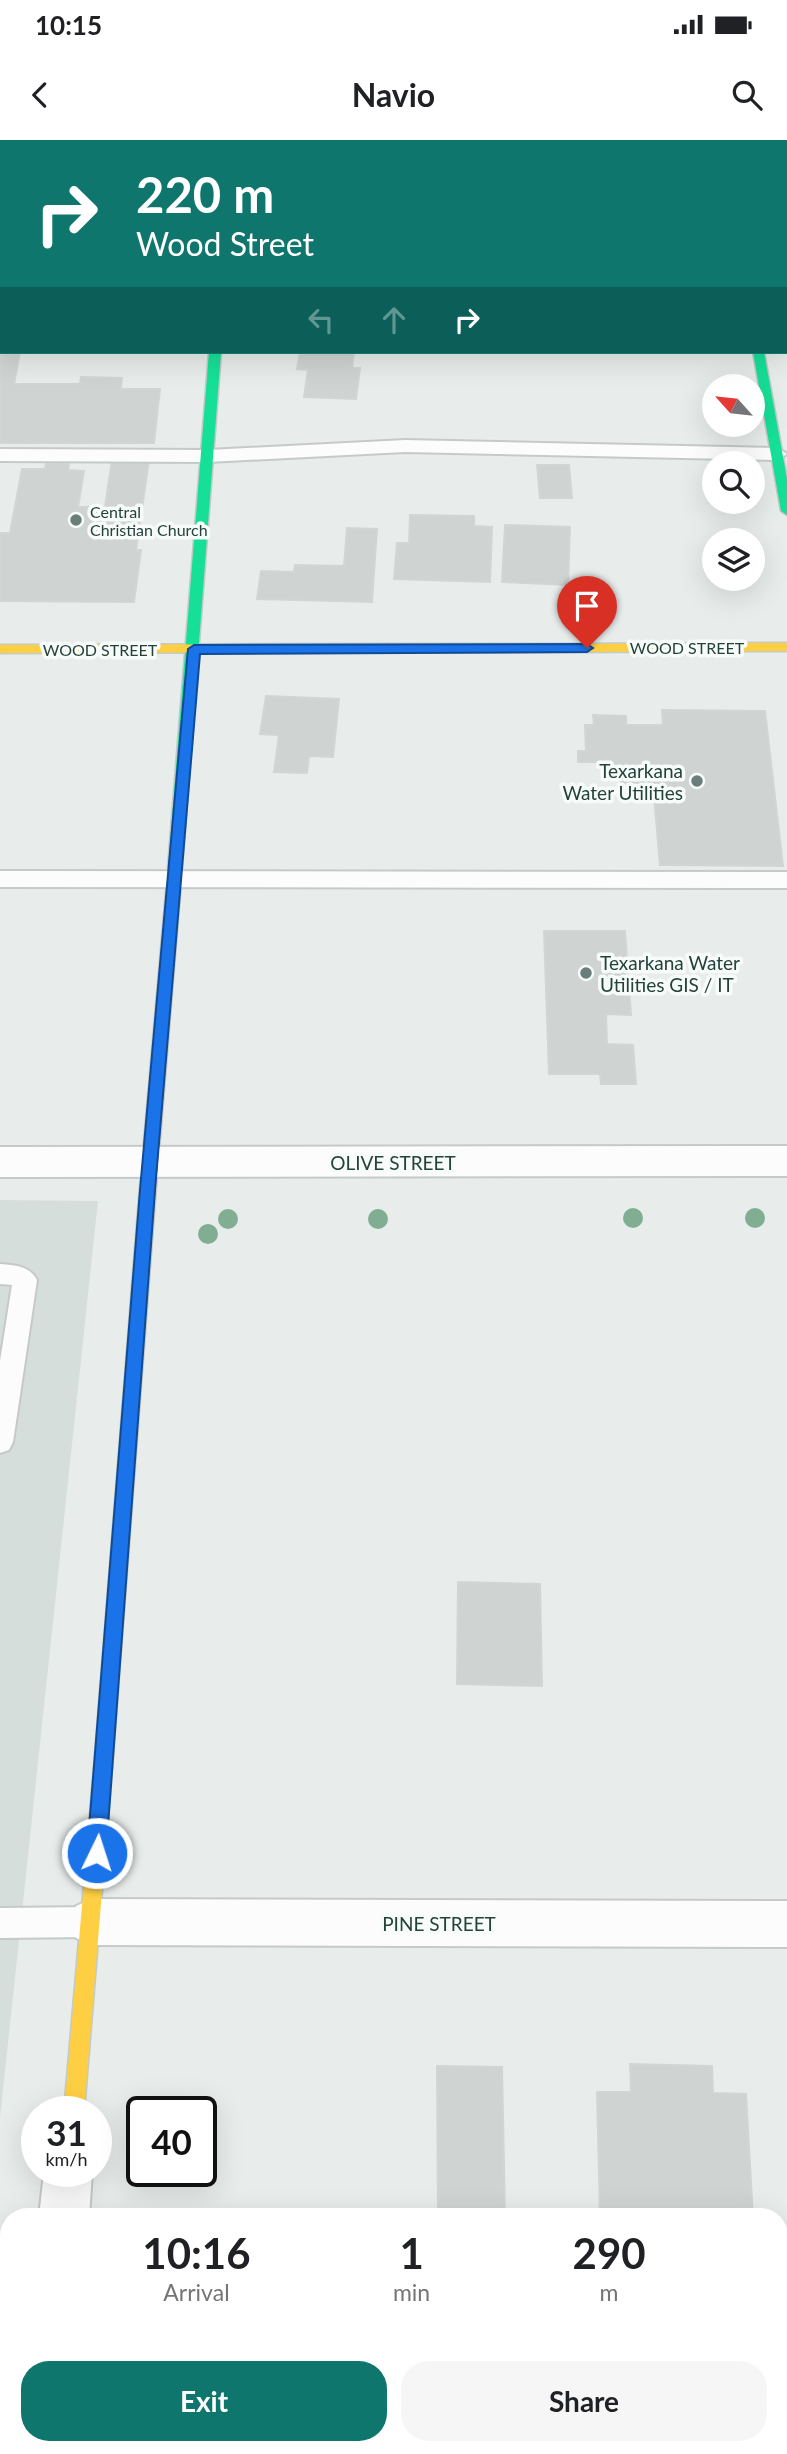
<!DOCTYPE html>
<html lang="en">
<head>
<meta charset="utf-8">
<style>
	:root { --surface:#fff; --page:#f6f6f6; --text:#202124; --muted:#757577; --accent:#0f766e }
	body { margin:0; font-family:Lato,sans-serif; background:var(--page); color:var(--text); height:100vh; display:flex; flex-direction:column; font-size:26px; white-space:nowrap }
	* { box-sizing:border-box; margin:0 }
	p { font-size:23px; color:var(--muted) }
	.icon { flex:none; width:38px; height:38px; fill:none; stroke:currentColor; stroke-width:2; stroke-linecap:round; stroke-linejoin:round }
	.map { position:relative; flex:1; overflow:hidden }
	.side { position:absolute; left:0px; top:2068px; width:788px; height:247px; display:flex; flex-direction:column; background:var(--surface); border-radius:28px 28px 0 0; box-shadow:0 7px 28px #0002 }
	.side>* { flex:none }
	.top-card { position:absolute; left:0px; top:0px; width:788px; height:214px; box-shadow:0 7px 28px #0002; background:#0f766e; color:#fff; overflow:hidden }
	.needle { width:46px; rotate:297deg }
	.tools { position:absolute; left:702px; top:234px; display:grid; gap:14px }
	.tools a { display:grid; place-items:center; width:63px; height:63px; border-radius:50%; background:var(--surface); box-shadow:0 7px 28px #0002; font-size:35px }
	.speed { position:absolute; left:21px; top:1956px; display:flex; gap:14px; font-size:35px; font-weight:700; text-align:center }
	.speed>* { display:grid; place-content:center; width:91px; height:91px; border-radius:50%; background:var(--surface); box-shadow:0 7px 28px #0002; line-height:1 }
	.speed small { font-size:18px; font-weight:400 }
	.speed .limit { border:4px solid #111; border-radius:10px; background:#fff; color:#111 }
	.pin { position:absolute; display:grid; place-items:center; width:60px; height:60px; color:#fff; margin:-72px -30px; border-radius:50% 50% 50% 0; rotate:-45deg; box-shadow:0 0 7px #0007 }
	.pin .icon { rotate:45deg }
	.me { position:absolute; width:77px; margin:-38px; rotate:4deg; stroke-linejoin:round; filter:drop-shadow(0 0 5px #0008) }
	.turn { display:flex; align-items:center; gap:24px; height:147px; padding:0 21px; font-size:32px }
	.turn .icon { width:91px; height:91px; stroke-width:2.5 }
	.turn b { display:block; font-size:49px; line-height:60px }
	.lanes { display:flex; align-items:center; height:66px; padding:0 21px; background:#0003; justify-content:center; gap:35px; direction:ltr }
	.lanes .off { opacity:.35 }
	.eta { display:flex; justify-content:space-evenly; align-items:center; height:119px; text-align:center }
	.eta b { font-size:42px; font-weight:700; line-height:49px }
	.primary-button { display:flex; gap:14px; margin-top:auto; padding:14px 21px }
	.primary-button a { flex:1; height:80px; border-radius:28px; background:var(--accent); color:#fff; font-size:28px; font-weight:700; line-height:80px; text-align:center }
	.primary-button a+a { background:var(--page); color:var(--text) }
	.status { display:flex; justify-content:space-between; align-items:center; height:49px; padding:0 35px; background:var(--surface); direction:ltr }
	.status svg { height:19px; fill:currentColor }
	header { display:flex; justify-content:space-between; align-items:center; height:91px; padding:0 21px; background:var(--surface); font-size:32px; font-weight:700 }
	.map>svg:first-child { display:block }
</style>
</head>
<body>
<div class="status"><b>10:15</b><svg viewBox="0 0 49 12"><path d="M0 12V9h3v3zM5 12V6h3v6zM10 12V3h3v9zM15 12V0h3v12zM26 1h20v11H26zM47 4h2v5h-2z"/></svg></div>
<header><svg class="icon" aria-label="back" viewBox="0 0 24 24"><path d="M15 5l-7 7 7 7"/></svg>Navio<svg class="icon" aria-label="search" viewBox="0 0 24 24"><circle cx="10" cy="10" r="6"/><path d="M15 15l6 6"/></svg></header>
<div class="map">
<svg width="787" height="2314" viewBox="0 0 787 2314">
	<rect width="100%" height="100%" fill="#e8edeb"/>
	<path fill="#d6dedb" d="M0,1060L98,1061L0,1978Z"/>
	<path fill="#cfd4d2" stroke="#d1d6d4" stroke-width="2" d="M0,189L2,212H20L14,244H80L81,237L122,238L121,249H160L154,303H0Z
		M300,212H354L352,228H360L356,259L304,257L308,230L297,229Z
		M112,320H149L136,410H141L134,462L0,461V397L1,393H10L22,329H45L46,323H69L68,330L84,331L78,367H105Z
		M537,325H569L572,358H540Z
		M410,375L474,376V386L492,387L490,442L394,439L397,403H409Z
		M505,385L570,387L568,445L502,442Z
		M347,388L377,389L372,462L257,459L261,431L294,432L295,425L344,426Z
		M266,556L339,559L333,617L309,616L307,633L274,632L279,595L260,594Z
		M662,570L765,571L783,726L660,725L654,656H621L620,627H600L599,622H578V611H586L585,585H594L593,575L626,576V585H663Z
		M544,791H625L631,875L606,874L607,904L633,905L636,944H601L600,934H549Z
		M458,1442L540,1444L542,1546L457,1544Z
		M630,1924L712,1926L713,1953L746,1954L753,2077H600L597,1952H631Z
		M437,1926L502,1927L505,2077H438Z"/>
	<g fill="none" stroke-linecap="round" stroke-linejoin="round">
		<g stroke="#c5cac8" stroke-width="4">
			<path id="lane" d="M405,300L778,308L787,314L778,320L405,312L208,322L0,321V309L208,310Z
				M0,731L787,732V748L0,747Z
				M0,1124C14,1125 30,1126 37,1140L13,1302L9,1310L0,1313V1221L12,1145L0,1144Z
				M92,1767L102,1772L107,1782L102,1792L92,1797L0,1798V1768Z"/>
		</g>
		<g stroke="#c5cac8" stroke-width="4">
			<path id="street" d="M0,133H2V149H0Z
				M787,1006V1036L0,1037V1007Z
				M92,1759L787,1761V1807L92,1805L76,1798L69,1782L76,1766Z
				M44,2032H92L89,2077H39Z
				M16,2306H68L67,2314H15Z"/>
		</g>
		<g stroke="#c3cbc8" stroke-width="3">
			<path id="fast" d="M139,0H155L156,2H140Z
				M710,0H720L721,2H711Z
				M786,183H787V189H786Z
				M209,212H221L180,753L173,758L166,753Z
				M753,212H764L787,339V375L781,371Z
				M147,1053L152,1055L155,1059L112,1628L109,1634L103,1637L97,1634L94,1628L139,1059L142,1055Z"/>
		</g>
		<g stroke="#c3cbc8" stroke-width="3">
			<path id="slow" d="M183,0H194L182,2Z
				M787,503V511L573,512L567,508L573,504Z
				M388,504L394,508L388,512L0,513V505Z
				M103,1619L109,1622L112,1628L84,1972H64L94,1628L97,1622Z"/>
		</g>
		<g stroke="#c3cbc8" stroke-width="3">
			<path id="jam" d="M388,504H573L579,508L573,512H388L382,508Z
				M173,748L180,753L155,1059L152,1063H142L139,1059L166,753Z"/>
		</g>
		<use href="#lane" fill="#fcfcfc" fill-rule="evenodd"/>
		<use href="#street" fill="#fcfcfc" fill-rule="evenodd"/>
		<use href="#fast" fill="#16e098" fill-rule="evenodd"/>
		<use href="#slow" fill="#ffcf43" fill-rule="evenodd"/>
		<use href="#jam" fill="#f24e42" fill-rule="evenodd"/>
	</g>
	<g fill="#81ae93">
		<circle cx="633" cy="1078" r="10"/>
		<circle cx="755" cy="1078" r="10"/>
		<circle cx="228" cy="1079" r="10"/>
		<circle cx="378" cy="1079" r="10"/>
		<circle cx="208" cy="1094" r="10"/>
	</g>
	<path fill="#1a73e8" stroke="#114b97" stroke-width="2" d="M587,504L593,508L587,512L200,514L155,1050L106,1713L103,1720L97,1723L90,1720L87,1713L140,1050L188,509L194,505Z"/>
	<g fill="#697e78" stroke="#f7fbf9" stroke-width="2.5">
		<circle cx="76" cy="380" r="7"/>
		<circle cx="697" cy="641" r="7"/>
		<circle cx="586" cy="833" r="7"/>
	</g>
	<g text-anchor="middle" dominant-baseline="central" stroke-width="7" stroke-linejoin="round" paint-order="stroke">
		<g font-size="16" fill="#24423a" stroke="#f7fbf9" text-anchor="start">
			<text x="90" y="371">Central<tspan x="90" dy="18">Christian Church</tspan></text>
		</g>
		<g font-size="16" fill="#24423a" stroke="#f7fbf9">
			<text x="687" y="507">WOOD STREET</text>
			<text x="100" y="509">WOOD STREET</text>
		</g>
		<g font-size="19" fill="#24423a" stroke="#f7fbf9" text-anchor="end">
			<text x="683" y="630">Texarkana<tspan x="683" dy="22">Water Utilities</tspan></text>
			<text x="600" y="822" text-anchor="start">Texarkana Water<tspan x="600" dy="22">Utilities GIS / IT</tspan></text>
		</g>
		<g font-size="19" fill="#24423a" stroke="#f7fbf9">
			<text x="393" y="1022">OLIVE STREET</text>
			<text x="439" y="1783">PINE STREET</text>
		</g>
	</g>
</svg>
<div class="tools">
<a><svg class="needle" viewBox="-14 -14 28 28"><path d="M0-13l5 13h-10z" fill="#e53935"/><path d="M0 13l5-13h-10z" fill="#757577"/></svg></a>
<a><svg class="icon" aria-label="search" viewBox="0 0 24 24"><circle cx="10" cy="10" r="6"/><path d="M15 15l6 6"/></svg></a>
<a><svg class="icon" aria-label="layers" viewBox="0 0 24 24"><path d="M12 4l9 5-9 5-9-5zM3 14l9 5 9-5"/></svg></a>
</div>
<div class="speed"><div>31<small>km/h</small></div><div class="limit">40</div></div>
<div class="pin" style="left:587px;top:508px;background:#d93025"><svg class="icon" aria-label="arrive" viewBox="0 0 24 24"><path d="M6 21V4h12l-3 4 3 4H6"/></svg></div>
<svg class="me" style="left:97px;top:1713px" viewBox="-20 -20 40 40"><circle r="17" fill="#1a73e8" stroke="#fff" stroke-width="3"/><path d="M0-11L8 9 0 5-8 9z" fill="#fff"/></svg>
<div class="top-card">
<div class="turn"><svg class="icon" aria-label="right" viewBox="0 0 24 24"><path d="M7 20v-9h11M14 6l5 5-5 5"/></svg><div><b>220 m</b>Wood Street</div></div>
<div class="lanes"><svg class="icon off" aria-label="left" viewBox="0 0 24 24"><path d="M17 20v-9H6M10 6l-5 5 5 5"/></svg><svg class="icon off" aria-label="ahead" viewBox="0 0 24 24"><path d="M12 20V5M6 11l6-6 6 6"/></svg><svg class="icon" aria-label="right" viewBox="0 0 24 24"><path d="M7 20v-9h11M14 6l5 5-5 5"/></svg></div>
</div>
<section class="side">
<div class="eta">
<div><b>10:16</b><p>Arrival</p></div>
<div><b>1</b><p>min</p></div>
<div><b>290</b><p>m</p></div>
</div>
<div class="primary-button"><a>Exit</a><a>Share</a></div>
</section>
</div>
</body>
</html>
